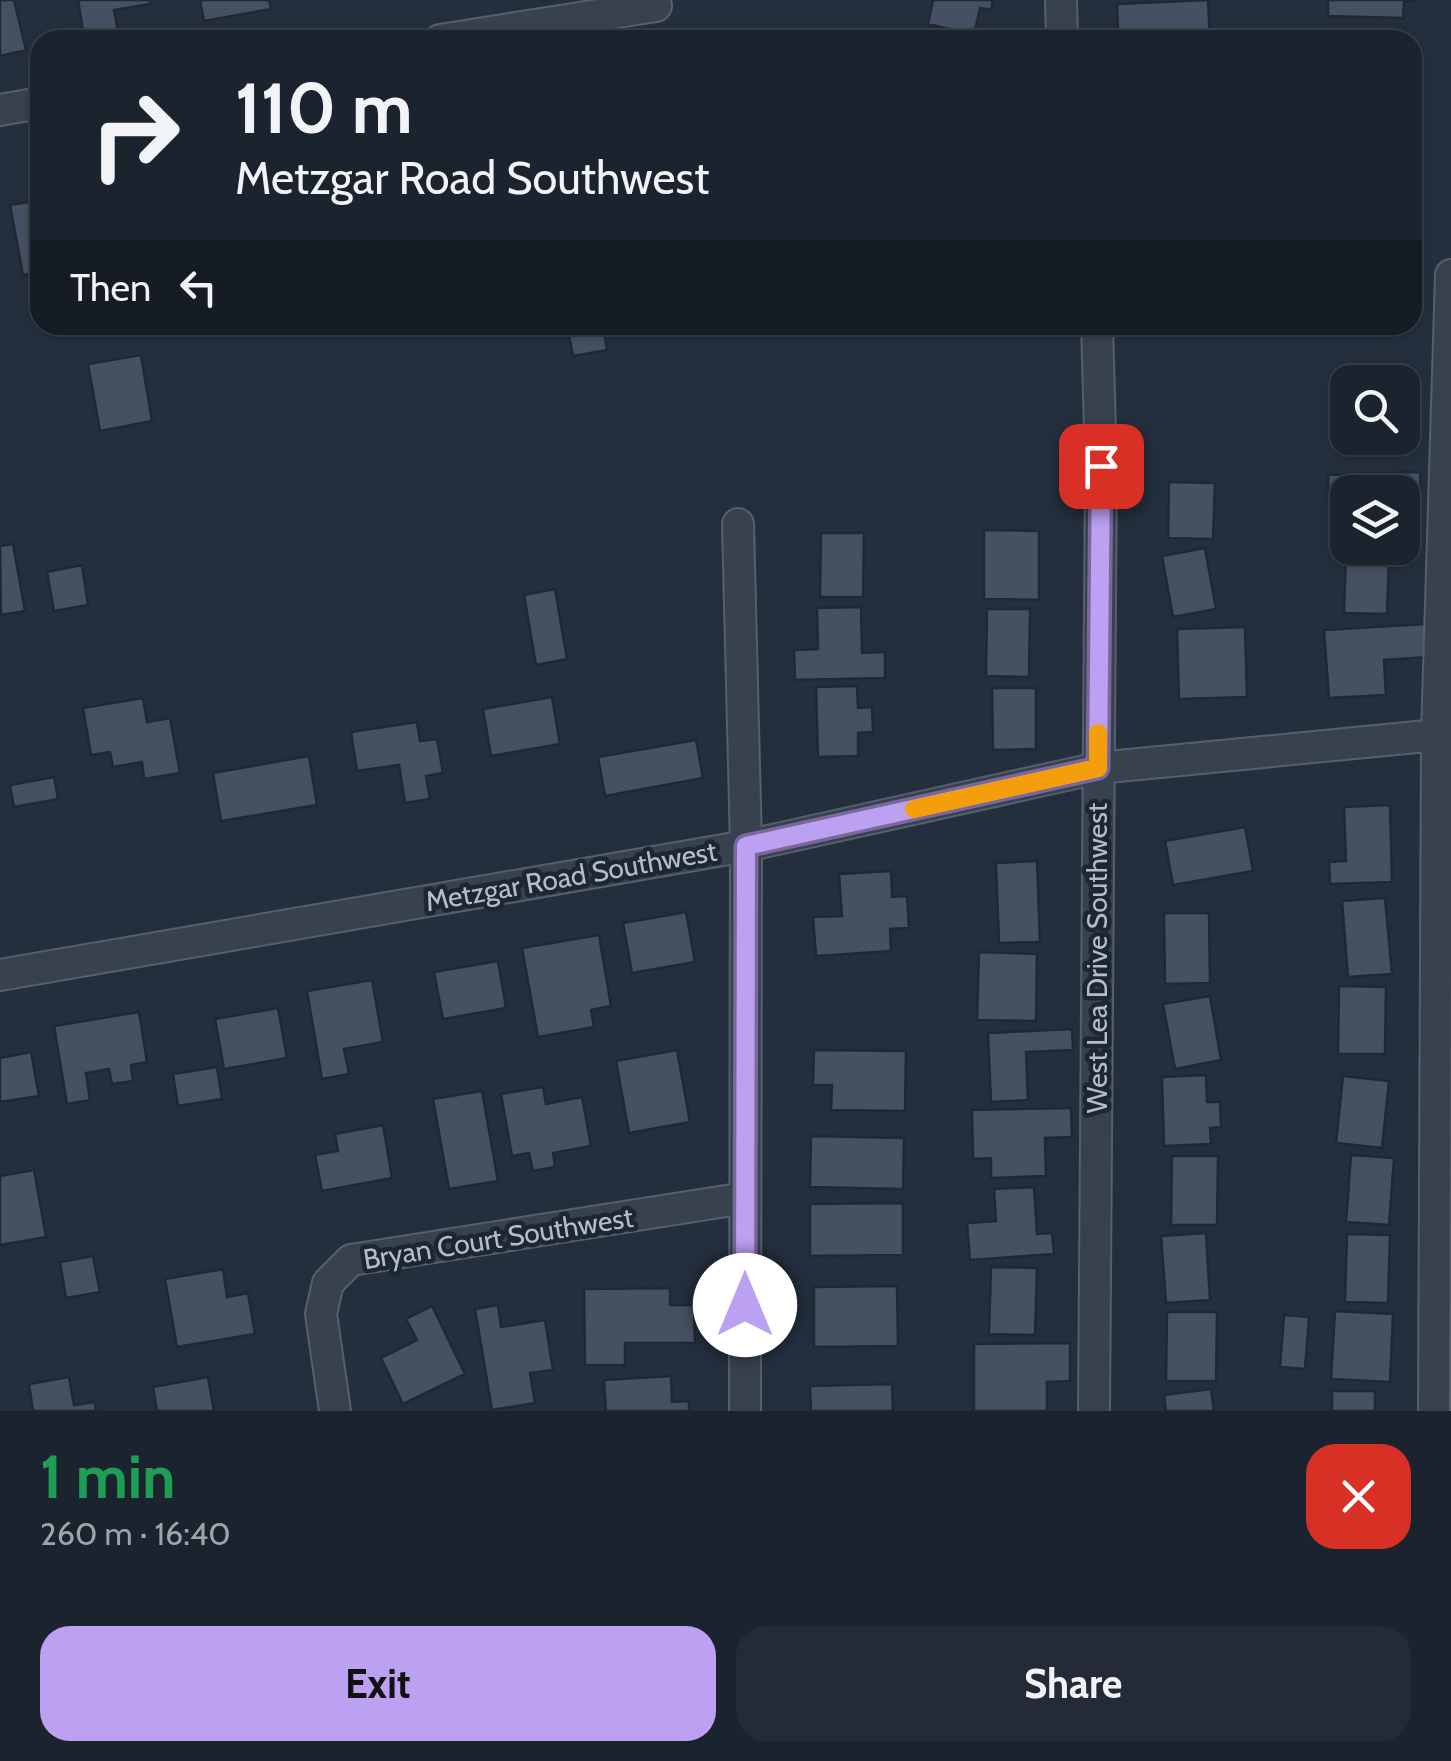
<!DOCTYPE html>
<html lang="en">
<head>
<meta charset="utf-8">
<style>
	:root { --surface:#1b232e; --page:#242b36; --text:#f1f3f6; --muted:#a0a4aa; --line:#39404a; --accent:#bca0f2 }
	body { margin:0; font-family:Cabin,sans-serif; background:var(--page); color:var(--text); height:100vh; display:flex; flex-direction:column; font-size:38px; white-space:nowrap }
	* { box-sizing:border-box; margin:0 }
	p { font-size:32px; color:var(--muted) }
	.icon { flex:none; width:55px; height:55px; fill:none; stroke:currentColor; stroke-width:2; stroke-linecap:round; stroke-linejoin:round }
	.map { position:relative; height:1411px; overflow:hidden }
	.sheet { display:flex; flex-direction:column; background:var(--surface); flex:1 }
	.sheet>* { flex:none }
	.top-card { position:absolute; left:30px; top:30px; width:1392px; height:305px; border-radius:30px; box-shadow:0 2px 8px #0004,0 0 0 2px var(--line); background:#1b232e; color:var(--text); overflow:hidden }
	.tools { position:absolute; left:1330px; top:365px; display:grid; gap:20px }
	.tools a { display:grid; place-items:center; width:90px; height:90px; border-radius:20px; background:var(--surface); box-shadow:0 2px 8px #0004,0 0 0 2px var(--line); font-size:50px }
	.pin { position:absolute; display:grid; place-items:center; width:85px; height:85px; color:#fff; margin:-42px; border-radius:20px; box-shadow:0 5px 15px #0006 }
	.me { position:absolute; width:110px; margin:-55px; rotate:0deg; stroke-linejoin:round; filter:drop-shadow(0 0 8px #0008) }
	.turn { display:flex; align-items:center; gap:35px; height:210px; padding:0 40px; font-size:45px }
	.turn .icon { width:130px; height:130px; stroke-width:2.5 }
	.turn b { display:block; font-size:70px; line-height:85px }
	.then { display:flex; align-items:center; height:95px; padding:0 40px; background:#0003; gap:20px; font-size:38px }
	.round { display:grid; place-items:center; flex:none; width:105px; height:105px; border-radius:30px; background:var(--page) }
	.headline { display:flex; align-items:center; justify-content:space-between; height:170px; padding:0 40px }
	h1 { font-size:60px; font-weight:800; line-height:75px; color:#1e9e55 }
	.cta { display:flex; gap:20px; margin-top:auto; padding:20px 40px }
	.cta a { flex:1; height:115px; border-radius:30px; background:var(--accent); color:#111; font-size:40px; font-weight:800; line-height:115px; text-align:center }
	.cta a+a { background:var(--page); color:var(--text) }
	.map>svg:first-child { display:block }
</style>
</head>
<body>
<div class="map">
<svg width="1451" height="1411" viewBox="0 0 1451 1411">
	<rect width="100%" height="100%" fill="#242f3e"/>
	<path fill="#455162" stroke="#1f2835" stroke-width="2.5" d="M0,0H14L26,50L0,56Z
		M78,0H150V4L114,10L118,32L84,37Z
		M200,0H269L271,9L204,21Z
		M933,0H993L991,10L980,8L974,35L928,24Z
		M1208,0L1210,40H1135L1134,30H1118L1117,4Z
		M1328,0H1417L1404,2L1403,18L1328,16Z
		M1338,30H1391V40H1338Z
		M40,200V272L23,275L10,205Z
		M567,325H603L607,350L573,356Z
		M141,355L152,421L100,431L88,364Z
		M1420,472L1421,491L1348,492V518H1330L1328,475Z
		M1169,482L1215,483L1213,539L1168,538Z
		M984,530L1039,531V600L984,599Z
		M821,533H864L863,597H820Z
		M13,544L25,611L1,615L0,546Z
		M1205,548L1216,609L1173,617L1162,556Z
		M1346,554L1389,555L1387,614L1344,613Z
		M82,565L88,605L54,611L47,572Z
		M555,589L567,659L536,665L524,595Z
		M861,607L862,653L885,652V678L795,680L794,650L818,649L817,608Z
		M987,609H1030L1029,677L986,676Z
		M1426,624L1428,657L1384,660L1386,695L1329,698L1324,630Z
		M1245,627L1247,697L1179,699L1177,629Z
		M857,686L858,708L872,707L873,732L858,733V756L818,757L816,687Z
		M992,688H1036V749L993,750Z
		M552,697L560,744L491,756L483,709Z
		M143,698L147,722L170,718L180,773L144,779L142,762L113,767L110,752L91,755L83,708Z
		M417,722L420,741L437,739L443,773L426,776L430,799L405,803L399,765L357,771L351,732Z
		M696,740L703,778L605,796L598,757Z
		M309,756L317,805L221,821L213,773Z
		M54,777L58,799L14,807L10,785Z
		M1390,805L1392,882L1330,884L1329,862L1346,861L1344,807Z
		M1245,827L1253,871L1173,885L1165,841Z
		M1037,861L1040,942L999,943L996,863Z
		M891,871L892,897L907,896L909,928L890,929L891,951L816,956L813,917L842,916L839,874Z
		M1385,898L1392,974L1348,977L1342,901Z
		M686,912L695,962L632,973L623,923Z
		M1164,913H1209L1210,983L1165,984Z
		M599,935L611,1006L591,1010L594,1027L538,1037L522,948Z
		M979,952L1037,954L1036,1021L977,1020Z
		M498,961L506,1008L443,1019L434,972Z
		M372,980L383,1042L344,1049L349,1074L322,1079L307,991Z
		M1339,986L1386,987L1385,1054H1338Z
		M1210,996L1221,1060L1175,1069L1163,1004Z
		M278,1008L287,1058L224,1069L215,1019Z
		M139,1012L147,1062L131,1065L133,1081L112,1084L109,1069L86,1073L90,1100L67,1104L54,1026Z
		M1072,1029L1073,1050L1026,1052L1028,1100L991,1102L988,1033Z
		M677,1050L690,1122L629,1133L616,1061Z
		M814,1050L906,1051L905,1111L831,1110L832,1085H813Z
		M31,1052L39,1096L0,1102V1058Z
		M217,1067L222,1099L178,1106L173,1074Z
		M1206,1075L1207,1102H1220L1221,1127L1210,1128L1211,1144L1164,1146L1162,1077Z
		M1343,1076L1389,1081L1382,1148L1336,1143Z
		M543,1087L546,1104L582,1097L591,1146L553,1153L555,1167L533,1171L529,1153L512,1156L501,1094Z
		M482,1091L498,1181L449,1189L433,1099Z
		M1071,1108L1072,1137L1045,1138L1046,1176L991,1178V1158L973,1159L972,1110Z
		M383,1125L392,1178L322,1191L315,1155L338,1151L335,1134Z
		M811,1136L904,1138L903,1189L810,1187Z
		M1351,1155L1394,1158L1389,1225L1346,1222Z
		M1172,1156H1218L1217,1225H1171Z
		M34,1170L46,1237L0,1245V1176Z
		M1034,1187L1037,1234L1052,1233L1054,1254L970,1260L967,1223L996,1221L994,1189Z
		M903,1203V1255L810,1256V1204Z
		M1206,1233L1210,1300L1166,1303L1161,1236Z
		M1347,1234L1390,1235L1388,1303L1345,1302Z
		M93,1256L100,1292L66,1298L60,1262Z
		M991,1267L1037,1268L1035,1335L989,1334Z
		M223,1269L227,1297L248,1293L255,1334L177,1347L165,1279Z
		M897,1286L898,1346L814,1347V1287Z
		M670,1288V1305H694L695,1343H625V1365H585L584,1289Z
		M498,1305L501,1327L545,1320L553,1370L530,1373L535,1403L492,1410L475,1309Z
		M432,1306L465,1374L403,1404L381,1358L417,1340L406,1319Z
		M1335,1311L1393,1314L1390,1382L1331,1379Z
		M1167,1312H1217L1216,1381H1166Z
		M1284,1315L1309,1317L1305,1369L1280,1367Z
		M1070,1343V1381L1047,1382V1411H974V1344Z
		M671,1376L672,1402L689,1401V1411H606L604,1380Z
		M69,1377L74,1405L95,1402L96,1411H33L29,1384Z
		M208,1377L214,1411H157L153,1387Z
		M892,1384L893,1411H811L810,1386Z
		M1211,1389L1214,1411H1166L1164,1395Z
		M1332,1391H1375V1411H1332Z"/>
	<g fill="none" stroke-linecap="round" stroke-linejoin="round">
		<g stroke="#565f6c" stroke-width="34">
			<path id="minor" d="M1061,0L1062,40
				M440,40L656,6
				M0,110L40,103
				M738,524L746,846L745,1411
				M0,975L746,846L1098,768L1437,735
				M335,1411L321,1314L328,1283L351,1260L745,1198
				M1094,1411L1101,466L1097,325
				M1434,1411L1437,735L1451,275"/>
		</g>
		<use href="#minor" stroke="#38414e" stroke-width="30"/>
	</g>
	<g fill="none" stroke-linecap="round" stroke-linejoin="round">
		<g stroke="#7a689d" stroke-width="25">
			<path id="route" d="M745,1305L746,846L1098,768L1101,466"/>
		</g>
		<use href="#route" stroke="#bca0f2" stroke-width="18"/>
		<path stroke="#f59e0b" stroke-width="18" d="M914,809L1098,768V733"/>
	</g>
	<g text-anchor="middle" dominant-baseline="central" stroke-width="9" stroke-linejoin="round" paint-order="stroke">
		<g font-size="28" fill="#b4bcc9" stroke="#1d2633">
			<text transform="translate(571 876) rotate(-10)">Metzgar Road Southwest</text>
			<text transform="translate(1097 958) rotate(-90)">West Lea Drive Southwest</text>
			<text transform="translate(498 1238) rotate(-9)">Bryan Court Southwest</text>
		</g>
	</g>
</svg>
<div class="tools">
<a><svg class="icon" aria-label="search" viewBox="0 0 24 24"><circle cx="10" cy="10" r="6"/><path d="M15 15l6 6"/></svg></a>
<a><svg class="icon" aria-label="layers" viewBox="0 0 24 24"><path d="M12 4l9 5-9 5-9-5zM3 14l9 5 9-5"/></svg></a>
</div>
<div class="pin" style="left:1101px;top:466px;background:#d93025"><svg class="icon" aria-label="arrive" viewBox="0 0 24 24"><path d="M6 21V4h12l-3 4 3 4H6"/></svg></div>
<svg class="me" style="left:745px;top:1305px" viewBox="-20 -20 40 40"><circle r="19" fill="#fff"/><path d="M0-13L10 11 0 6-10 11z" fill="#bca0f2"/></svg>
<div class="top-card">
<div class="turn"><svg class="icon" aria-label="right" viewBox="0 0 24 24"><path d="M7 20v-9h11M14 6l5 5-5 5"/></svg><div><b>110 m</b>Metzgar Road Southwest</div></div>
<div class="then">Then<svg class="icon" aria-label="left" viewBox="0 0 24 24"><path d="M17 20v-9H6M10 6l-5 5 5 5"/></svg></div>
</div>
</div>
<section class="sheet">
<div class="headline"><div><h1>1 min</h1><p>260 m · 16:40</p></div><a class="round" style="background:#d93025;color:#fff"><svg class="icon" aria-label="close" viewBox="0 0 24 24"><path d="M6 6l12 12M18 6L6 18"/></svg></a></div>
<div class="cta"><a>Exit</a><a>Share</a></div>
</section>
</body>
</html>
